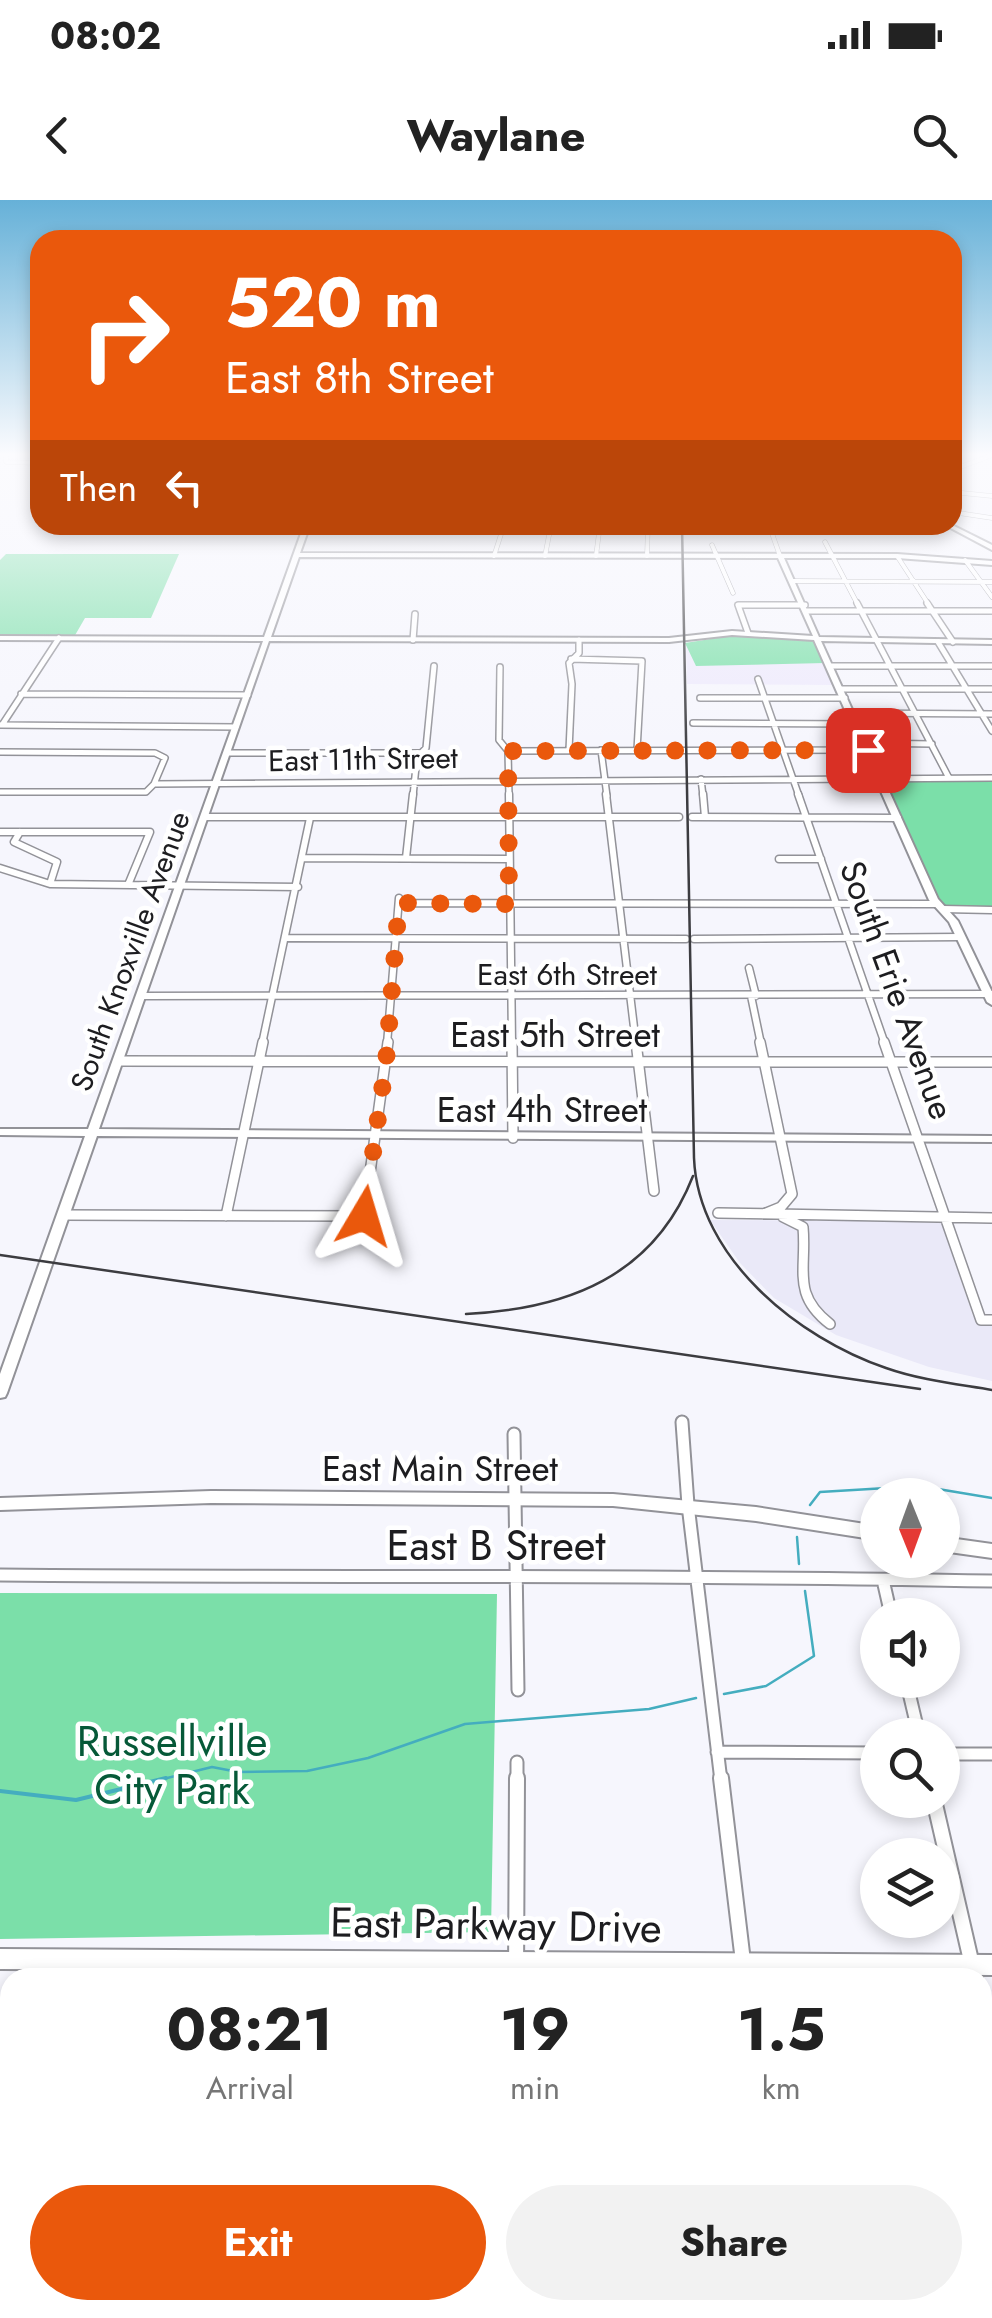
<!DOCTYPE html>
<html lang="en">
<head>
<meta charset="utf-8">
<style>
	:root { --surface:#fff; --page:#f2f2f2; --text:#222; --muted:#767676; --accent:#ea580c }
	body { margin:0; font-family:Jost,sans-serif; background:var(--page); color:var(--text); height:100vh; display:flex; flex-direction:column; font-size:38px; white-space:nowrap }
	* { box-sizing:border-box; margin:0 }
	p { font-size:32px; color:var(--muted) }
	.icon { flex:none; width:55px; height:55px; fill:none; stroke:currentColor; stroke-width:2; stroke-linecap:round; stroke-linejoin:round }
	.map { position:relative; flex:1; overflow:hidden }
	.drawer { position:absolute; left:0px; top:1768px; width:992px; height:352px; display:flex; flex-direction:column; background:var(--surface); border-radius:30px 30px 0 0; box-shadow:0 5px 15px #0003 }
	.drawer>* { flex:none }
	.banner { position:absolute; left:30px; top:30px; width:932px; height:305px; border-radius:30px; box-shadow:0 5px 15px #0003; background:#ea580c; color:#fff; overflow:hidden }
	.needle { width:65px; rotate:179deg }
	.tools { position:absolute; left:860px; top:1278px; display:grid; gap:20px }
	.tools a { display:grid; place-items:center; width:100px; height:100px; border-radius:50%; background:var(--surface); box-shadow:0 5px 15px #0003; font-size:50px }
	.pin { position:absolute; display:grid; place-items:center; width:85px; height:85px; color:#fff; margin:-42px; border-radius:20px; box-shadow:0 5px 15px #0006 }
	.me { position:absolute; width:110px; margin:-55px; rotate:7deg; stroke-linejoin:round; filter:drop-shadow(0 0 8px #0008) }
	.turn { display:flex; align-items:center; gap:35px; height:210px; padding:0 30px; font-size:45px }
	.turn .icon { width:130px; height:130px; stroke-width:2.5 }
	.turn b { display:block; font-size:70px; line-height:85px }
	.then { display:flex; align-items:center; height:95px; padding:0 30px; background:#0003; gap:20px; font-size:38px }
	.eta { display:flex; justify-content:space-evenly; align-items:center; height:170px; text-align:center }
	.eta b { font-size:60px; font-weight:700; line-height:70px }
	.button { display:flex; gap:20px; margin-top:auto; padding:20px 30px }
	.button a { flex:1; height:115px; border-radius:60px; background:var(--accent); color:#fff; font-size:40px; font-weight:700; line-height:115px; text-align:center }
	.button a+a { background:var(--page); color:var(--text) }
	.status { display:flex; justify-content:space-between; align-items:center; height:70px; padding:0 50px; background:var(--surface); direction:ltr }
	.status svg { height:28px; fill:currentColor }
	header { display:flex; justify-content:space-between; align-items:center; height:130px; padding:0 30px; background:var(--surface); font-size:45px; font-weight:700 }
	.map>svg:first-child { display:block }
</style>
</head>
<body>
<div class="status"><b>08:02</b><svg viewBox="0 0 49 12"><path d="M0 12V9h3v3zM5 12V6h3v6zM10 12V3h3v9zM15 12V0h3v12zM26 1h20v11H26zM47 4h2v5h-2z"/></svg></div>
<header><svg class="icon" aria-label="back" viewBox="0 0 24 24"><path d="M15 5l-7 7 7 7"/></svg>Waylane<svg class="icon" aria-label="search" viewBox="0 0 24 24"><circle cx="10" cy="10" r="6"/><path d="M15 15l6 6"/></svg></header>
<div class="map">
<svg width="992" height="2118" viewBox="0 0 992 2118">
	<rect width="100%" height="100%" fill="#f6f6fd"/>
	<path fill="#eae9f8" d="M710,1020L941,1021L973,1116L992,1126V1181L929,1167L836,1135L774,1098L740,1063Z"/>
	<path fill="#eeeafc" d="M734,436H789L817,441L835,485L687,484L686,443Z"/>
	<path fill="#7bdfa9" d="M6,354H179L151,418H85L74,437H0V360Z
		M736,435L815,441L825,463L696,466L685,443Z
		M992,579V707L946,706L940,702L884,580Z
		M0,1393L497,1394L491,1732L0,1739Z
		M67,1769L274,1771V1778H65Z"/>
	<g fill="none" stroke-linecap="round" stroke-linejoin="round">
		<path stroke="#44adbf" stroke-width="2.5" d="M810,1305L820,1292L920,1286L992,1298
			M797,1337L799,1364
			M724,1494L766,1486L814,1456L805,1391
			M155,1581L212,1567L238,1572L307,1571L368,1558L465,1524L649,1509L696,1498"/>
		<path stroke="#44adbf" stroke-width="4" d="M0,1591L76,1600L166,1578"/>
		<g stroke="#929298" stroke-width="5">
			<path id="street-far5" d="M6,256V262L40,263
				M952,270L990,256
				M952,292L992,296
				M952,312L992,318
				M363,325L362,328L456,325
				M622,325L648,326
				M769,325L780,356
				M825,342L858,405
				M712,345L733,393
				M494,356L504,325
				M545,356L551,325
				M596,356L600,325
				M647,356L648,325
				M897,356L929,405
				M965,360L992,397
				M793,381L992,382
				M738,405H805"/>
		</g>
		<g stroke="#929298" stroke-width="8">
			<path id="street-far4" d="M857,403L949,578
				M927,403L953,442
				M807,411H992
				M748,433L738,405H805
				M413,440L415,414
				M938,442L992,531
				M571,459L642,461L637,550
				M831,466H992
				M500,467L499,540L508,551L509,596
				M758,479L799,596
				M841,489H992
				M21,494L248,495
				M700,498H845
				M852,513L992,514
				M693,523L856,524
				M0,525L236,527
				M2,525L59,438
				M865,543L932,544
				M569,550L572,484L569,463L579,453V440
				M601,550L607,596
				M508,551L868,550
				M0,552L155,553L165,558L154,584L146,592H0
				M227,553H420
				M701,579L703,596
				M154,584L992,578
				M413,596L417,557L426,548L434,466"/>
		</g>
		<g stroke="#929298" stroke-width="9">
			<path id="street-far3" d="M509,594L512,844
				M606,594L636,844
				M703,594L705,617
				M798,594L885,844
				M205,617H679
				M692,617L898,618
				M0,632H150L128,685
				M20,632L14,642L57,662L50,684
				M303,658L508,659
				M406,658L413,594
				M779,659H821
				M0,668L50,684L298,687
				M399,703L937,704
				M943,709L992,710
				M288,738L686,739
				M694,739L960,737
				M749,768L756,796
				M142,796L992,794
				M751,796L761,844
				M262,844L310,618
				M387,844L399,698"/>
		</g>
		<g stroke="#929298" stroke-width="12">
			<path id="street-far2" d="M512,842L513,938
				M636,842L654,991
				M760,842L792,994L781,1007L764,1014
				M884,842L981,1120H992
				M118,861L992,862
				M718,1013L992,1018
				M64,1015L364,1016L388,842
				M226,1016L263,842
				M783,1017L803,1027C807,1069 791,1094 830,1124"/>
		</g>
		<g stroke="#929298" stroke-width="15">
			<path id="street-far1" d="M682,1222L688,1305L721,1581
				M514,1234L518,1490
				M0,1375C331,1378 661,1374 992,1381
				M883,1380L891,1415
				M906,1480L919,1535
				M717,1552L878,1553
				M942,1554H992
				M517,1581V1562"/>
		</g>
		<g stroke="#929298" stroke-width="18">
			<path id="street" d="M721,1578L745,1778
				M934,1600L975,1778
				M516,1778L517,1578
				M982,1809L992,1850
				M0,1957L10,1918
				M0,2026H10
				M982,2027H992
				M519,2110V2118
				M791,2110L792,2118
				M246,2118L247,2110"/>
		</g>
		<g stroke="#929298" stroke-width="4">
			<path id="secondary" d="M304,325H310L300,353L897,354L992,361V365L897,358H784L819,437L992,440V444L821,441L938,699L958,721L992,792V805L987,802L949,722L929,700L814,440L732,435L669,442L269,441L99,929L992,936V942L97,936L7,1193L5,1197L0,1198V1174L85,936L0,935V929H88L263,441L0,440V436L264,437ZM299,357L778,358L813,436L732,431L669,438L271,437Z
				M0,1749L992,1755V1775L0,1769Z"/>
		</g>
		<g stroke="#929298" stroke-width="4">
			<path id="primary" d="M211,1291L613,1294L756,1307L878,1326V1340L756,1321L613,1306L211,1303L0,1310V1298Z
				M942,1337L992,1344V1358L942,1351Z"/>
		</g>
		<g stroke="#929298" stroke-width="4">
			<path id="highway" d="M945,325H952L992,345V350Z"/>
		</g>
		<use href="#street-far5" stroke="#fff" stroke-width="4"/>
		<use href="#street-far4" stroke="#fff" stroke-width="5"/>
		<use href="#street-far3" stroke="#fff" stroke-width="6"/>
		<use href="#street-far2" stroke="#fff" stroke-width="9"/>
		<use href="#street-far1" stroke="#fff" stroke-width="11"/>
		<use href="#street" stroke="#fff" stroke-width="14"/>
		<use href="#secondary" fill="#fff" fill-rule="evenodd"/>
		<use href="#primary" fill="#fff" fill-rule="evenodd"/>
		<use href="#highway" fill="#fff" fill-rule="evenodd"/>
		<path stroke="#3c3c40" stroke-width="2.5" d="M682,325L694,958C698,1058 798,1138 886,1168C920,1180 957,1184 992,1190
			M0,1055L920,1189
			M466,1114C568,1109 654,1076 693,976"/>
	</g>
	<linearGradient id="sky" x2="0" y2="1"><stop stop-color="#66b1d8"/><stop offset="0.46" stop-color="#fbfbfe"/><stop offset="1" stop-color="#fbfbfe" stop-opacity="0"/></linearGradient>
	<rect width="992" height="553" fill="url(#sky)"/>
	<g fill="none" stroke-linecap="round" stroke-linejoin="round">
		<path stroke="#ea580c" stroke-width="18" stroke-dasharray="0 32.4" d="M364,1016L386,862L399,703L509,704L508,551L868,550"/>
	</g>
	<g text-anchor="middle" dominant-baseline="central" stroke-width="9" stroke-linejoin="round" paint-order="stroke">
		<g font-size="30" fill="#1d1d20" stroke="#fff">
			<text transform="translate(363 559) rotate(-1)">East 11th Street</text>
			<text transform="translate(130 751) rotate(-70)">South Knoxville Avenue</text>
			<text x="567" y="774">East 6th Street</text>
		</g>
		<g font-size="35" fill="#1d1d20" stroke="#fff">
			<text transform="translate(897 790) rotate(70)">South Erie Avenue</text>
			<text x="555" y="835">East 5th Street</text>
			<text x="542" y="910">East 4th Street</text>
			<text x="440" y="1269">East Main Street</text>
		</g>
		<g font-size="42" fill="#1d1d20" stroke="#fff">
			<text x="496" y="1345">East B Street</text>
			<text transform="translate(496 1725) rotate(1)">East Parkway Drive</text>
		</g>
		<g font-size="42" fill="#065938" stroke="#fff">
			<text x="172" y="1541">Russellville<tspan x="172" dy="48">City Park</tspan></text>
		</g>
	</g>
</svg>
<div class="tools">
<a><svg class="needle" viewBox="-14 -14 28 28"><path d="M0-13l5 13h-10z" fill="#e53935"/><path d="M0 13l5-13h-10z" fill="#767676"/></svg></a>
<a><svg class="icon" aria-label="sound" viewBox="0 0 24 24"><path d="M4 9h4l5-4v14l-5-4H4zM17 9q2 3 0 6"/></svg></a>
<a><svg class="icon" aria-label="search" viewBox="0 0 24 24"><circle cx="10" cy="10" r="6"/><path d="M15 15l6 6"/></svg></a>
<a><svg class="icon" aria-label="layers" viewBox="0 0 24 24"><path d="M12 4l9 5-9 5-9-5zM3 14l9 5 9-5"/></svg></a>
</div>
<div class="pin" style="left:868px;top:550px;background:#d93025"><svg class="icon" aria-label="arrive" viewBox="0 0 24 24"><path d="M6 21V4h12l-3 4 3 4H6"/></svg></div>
<svg class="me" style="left:364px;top:1016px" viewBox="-20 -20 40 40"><path d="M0-17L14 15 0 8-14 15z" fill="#ea580c" stroke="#fff" stroke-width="4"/></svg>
<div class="banner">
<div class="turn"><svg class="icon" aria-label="right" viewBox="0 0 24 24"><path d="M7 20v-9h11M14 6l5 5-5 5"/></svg><div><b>520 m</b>East 8th Street</div></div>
<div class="then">Then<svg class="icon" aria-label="left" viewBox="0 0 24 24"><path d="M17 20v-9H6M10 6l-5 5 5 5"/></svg></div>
</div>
<section class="drawer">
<div class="eta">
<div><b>08:21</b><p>Arrival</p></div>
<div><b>19</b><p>min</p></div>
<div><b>1.5</b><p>km</p></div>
</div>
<div class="button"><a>Exit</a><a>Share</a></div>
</section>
</div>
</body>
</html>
